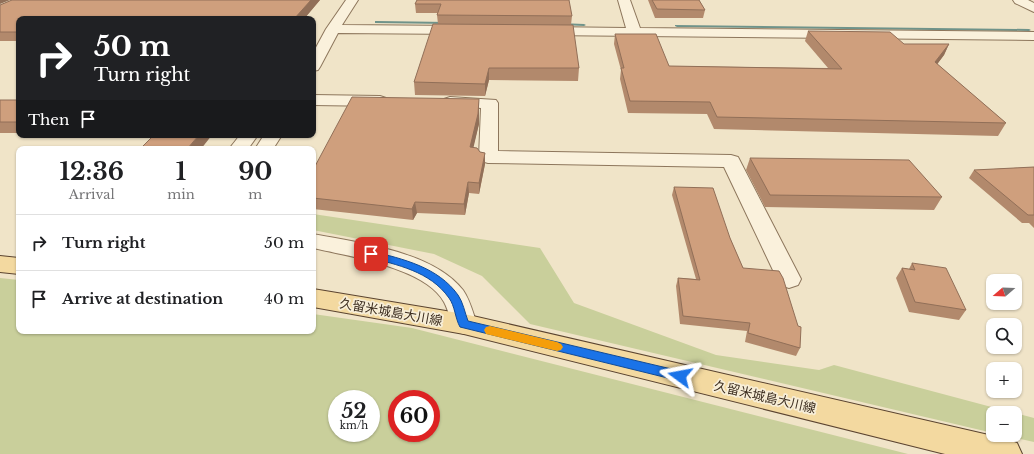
<!DOCTYPE html>
<html lang="en">
<head>
<meta charset="utf-8">
<style>
	:root { --surface:#fff; --page:#f2f2f2; --text:#202124; --muted:#757577; --line:#e0e0e0 }
	body { margin:0; font-family:"Libre Baskerville","Noto Sans JP",serif; background:var(--page); color:var(--text); height:100vh; display:flex; flex-direction:column; font-size:15px; white-space:nowrap }
	* { box-sizing:border-box; margin:0 }
	p { font-size:13px; color:var(--muted) }
	.icon { flex:none; width:22px; height:22px; fill:none; stroke:currentColor; stroke-width:2; stroke-linecap:round; stroke-linejoin:round }
	.map { position:relative; flex:1; overflow:hidden }
	.panel { position:absolute; left:16px; top:146px; width:300px; height:188px; display:flex; flex-direction:column; background:var(--surface); border-radius:8px; box-shadow:0 1px 3px #0004 }
	.panel>* { flex:none }
	.top-card { position:absolute; left:16px; top:16px; width:300px; height:122px; border-radius:8px; box-shadow:0 1px 3px #0004; background:#202124; color:#fff; overflow:hidden }
	.needle { width:26px; rotate:251deg }
	.buttons { position:absolute; left:986px; top:274px; display:grid; gap:8px }
	.buttons a { display:grid; place-items:center; width:36px; height:36px; border-radius:8px; background:var(--surface); box-shadow:0 1px 3px #0004; font-size:20px }
	.speed { position:absolute; left:328px; top:390px; display:flex; gap:8px; font-size:20px; font-weight:700; text-align:center }
	.speed>* { display:grid; place-content:center; width:52px; height:52px; border-radius:50%; background:var(--surface); box-shadow:0 1px 3px #0004; line-height:1 }
	.speed small { font-size:10px; font-weight:400 }
	.speed .limit { border:6px solid #d22; background:#fff; color:#111 }
	.pin { position:absolute; display:grid; place-items:center; width:34px; height:34px; color:#fff; margin:-17px; border-radius:8px; box-shadow:0 2px 6px #0006 }
	.me { position:absolute; width:44px; margin:-22px; rotate:283deg; stroke-linejoin:round; filter:drop-shadow(0 0 3px #0008) }
	.turn { display:flex; align-items:center; gap:14px; height:84px; padding:0 12px; font-size:18px }
	.turn .icon { width:52px; height:52px; stroke-width:2.5 }
	.turn b { display:block; font-size:28px; line-height:34px }
	.then { display:flex; align-items:center; height:38px; padding:0 12px; background:#0003; gap:8px; font-size:15px }
	.eta { display:flex; justify-content:space-evenly; align-items:center; height:68px; text-align:center }
	.eta b { font-size:24px; font-weight:700; line-height:28px }
	ul { padding:0; list-style:none }
	li { display:flex; align-items:center; gap:12px; height:56px; padding:0 12px; border-top:1px solid var(--line) }
	li div { flex:1 }
	li b { display:block; font-size:15px }
	li em { font-style:normal }
	.map>svg:first-child { display:block }
</style>
</head>
<body>
<div class="map">
<svg width="1034" height="454" viewBox="0 0 1034 454">
	<rect width="100%" height="100%" fill="#f0e4c8"/>
	<path fill="#c9cf9b" fill-rule="evenodd" d="M313,214L540,248L574,303L716,355L819,370L834,365L1014,413H993V433L530,324L482,276L434,254L313,230Z
		M0,278L19,280V331H313V314L412,328L908,454H0ZM337,399H371V433H337ZM397,399H431V433H397Z
		M1015,413L1034,418V442L1003,435H1015Z"/>
	<g fill="none" stroke-linecap="round" stroke-linejoin="round">
		<path fill="#6f938a" fill-rule="evenodd" d="M377,21L448,22L450,23L448,24L375,23V21Z
			M560,23L584,24L586,25L584,26L562,25H560Z
			M675,25L1029,29L1031,30L1029,31L677,27L675,26Z"/>
		<g stroke="#8d765c" stroke-width="2">
			<path id="street" d="M346,0H358L342,25L461,26L466,27L468,30L466,33L461,34L338,33L320,67L318,70L313,71V53L326,29Z
				M618,0H630L640,28L1034,32V40L545,35L540,34L538,31L540,28L545,27L626,28Z
				M1013,0H1028L1034,3V12L1015,3Z
				M313,95L380,96L386,98L388,101L386,104L380,106L313,105Z
				M450,97L496,100L498,103V151L731,155L738,157L801,279L798,285L789,288L780,285L724,167L488,163L481,161L479,157L481,108L444,105L442,102L444,99Z
				M240,135H258L248,149H229Z
				M264,135H282L273,149H255Z
				M313,234C359,243 432,251 463,290C470,300 473,313 477,324L473,331L464,334L455,331C450,322 449,311 444,302C426,268 348,256 313,248Z"/>
		</g>
		<g stroke="#5b4430" stroke-width="2">
			<path id="primary" d="M0,256L19,258V274L0,272Z
				M313,289L464,314L1006,439L1017,443L1022,454H945L464,334L313,307Z"/>
		</g>
		<use href="#street" fill="#faf1dc" fill-rule="evenodd"/>
		<use href="#primary" fill="#f3d9a0" fill-rule="evenodd"/>
	</g>
	<path fill="#b2896c" d="M12,0H320L304,19H19V41H0V5Z
		M417,0L572,16L571,25L579,68L578,81L489,80L485,96L415,95L414,82L438,24L437,15L438,13H416L415,4Z
		M648,0H699L705,10L703,18H655Z
		M808,31L904,44H949L944,55L937,64L1006,123L998,136L714,129L707,114L628,113L620,79L621,70L614,44L615,34L669,66L828,68L805,41Z
		M0,100H19V133H0Z
		M479,109V124L473,147L480,152L485,153V164L479,194L469,193L465,215L417,213L413,220L313,209V170Z
		M750,158L942,197L934,210L765,207L746,170Z
		M1034,167V228L1029,223H1022L969,178L974,170Z
		M674,187L730,238L743,268L800,348L796,356L745,342L747,331L680,324L676,286L678,278L696,279L672,195Z
		M912,263L966,310L959,320L909,312L896,278L902,268L909,269Z"/>
	<path fill="#916f58" d="M0,0H10L0,4Z
		M311,0H320L304,19H294Z
		M949,44L944,55L930,74L935,62Z
		M489,68V80L485,96V84Z
		M479,99V124L471,158L470,147Z
		M199,135H212L201,149H187Z
		M485,153V164L479,194V183Z
		M468,182L469,193L465,215L464,204Z
		M415,202L417,213L413,220L412,209Z"/>
	<path fill="#cf9f7d" stroke="#916f58" d="M12,0H311L294,19H19V32H0V5Z
		M417,0H569L572,16L437,15L441,4H415Z
		M652,0H699L705,10L657,9Z
		M433,24L573,25L579,68H489L485,84L414,82Z
		M808,31L890,32L904,44H949L935,62L1006,123L717,117L710,102L630,101L621,68H624L615,34H656L669,66L842,69Z
		M352,97L479,99L478,114L470,147L477,148L480,152L485,153L479,183L468,182L464,204L415,202L412,209L313,198V170Z
		M0,100H19V122H0Z
		M154,135H199L187,149H140Z
		M750,158L909,160L942,197L770,195Z
		M1034,167V215H1028L974,170Z
		M674,187L713,188L730,238L743,268L779,271L783,278L798,326L801,327L800,348L748,333L750,323L683,316L678,278L700,280Z
		M912,263L946,268L966,310L915,302L902,268L915,270Z"/>
	<path fill="#1a73e8" stroke="#114b97" d="M371,251C403,259 438,267 458,295C463,302 465,313 468,321L680,371L684,373L686,376L684,380L680,381L460,327C455,318 455,306 449,298C430,271 397,265 368,257L366,254Z"/>
	<path fill="#f59e0b" d="M490,326L557,342L561,344L563,347L561,350L557,351L486,334L484,330L486,327Z"/>
	<g text-anchor="middle" dominant-baseline="central" stroke-width="3.5" stroke-linejoin="round" paint-order="stroke">
		<g font-size="13" fill="#3d2e20" stroke="#f7eed8">
			<text transform="translate(391 312) rotate(10)">久留米城島大川線</text>
			<text transform="translate(765 397) rotate(13)">久留米城島大川線</text>
		</g>
	</g>
</svg>
<div class="buttons">
<a><svg class="needle" viewBox="-14 -14 28 28"><path d="M0-13l5 13h-10z" fill="#e53935"/><path d="M0 13l5-13h-10z" fill="#757577"/></svg></a>
<a><svg class="icon" aria-label="search" viewBox="0 0 24 24"><circle cx="10" cy="10" r="6"/><path d="M15 15l6 6"/></svg></a>
<a>+</a>
<a>−</a>
</div>
<div class="speed"><div>52<small>km/h</small></div><div class="limit">60</div></div>
<div class="pin" style="left:371px;top:254px;background:#d93025"><svg class="icon" aria-label="arrive" viewBox="0 0 24 24"><path d="M6 21V4h12l-3 4 3 4H6"/></svg></div>
<svg class="me" style="left:680px;top:376px" viewBox="-20 -20 40 40"><path d="M0-17L14 15 0 8-14 15z" fill="#1a73e8" stroke="#fff" stroke-width="4"/></svg>
<div class="top-card">
<div class="turn"><svg class="icon" aria-label="right" viewBox="0 0 24 24"><path d="M7 20v-9h11M14 6l5 5-5 5"/></svg><div><b>50 m</b>Turn right</div></div>
<div class="then">Then<svg class="icon" aria-label="arrive" viewBox="0 0 24 24"><path d="M6 21V4h12l-3 4 3 4H6"/></svg></div>
</div>
<section class="panel">
<div class="eta">
<div><b>12:36</b><p>Arrival</p></div>
<div><b>1</b><p>min</p></div>
<div><b>90</b><p>m</p></div>
</div>
<ul>
<li><svg class="icon" aria-label="right" viewBox="0 0 24 24"><path d="M7 20v-9h11M14 6l5 5-5 5"/></svg><div><b>Turn right</b></div><em>50 m</em></li>
<li><svg class="icon" aria-label="arrive" viewBox="0 0 24 24"><path d="M6 21V4h12l-3 4 3 4H6"/></svg><div><b>Arrive at destination</b></div><em>40 m</em></li>
</ul>
</section>
</div>
</body>
</html>
